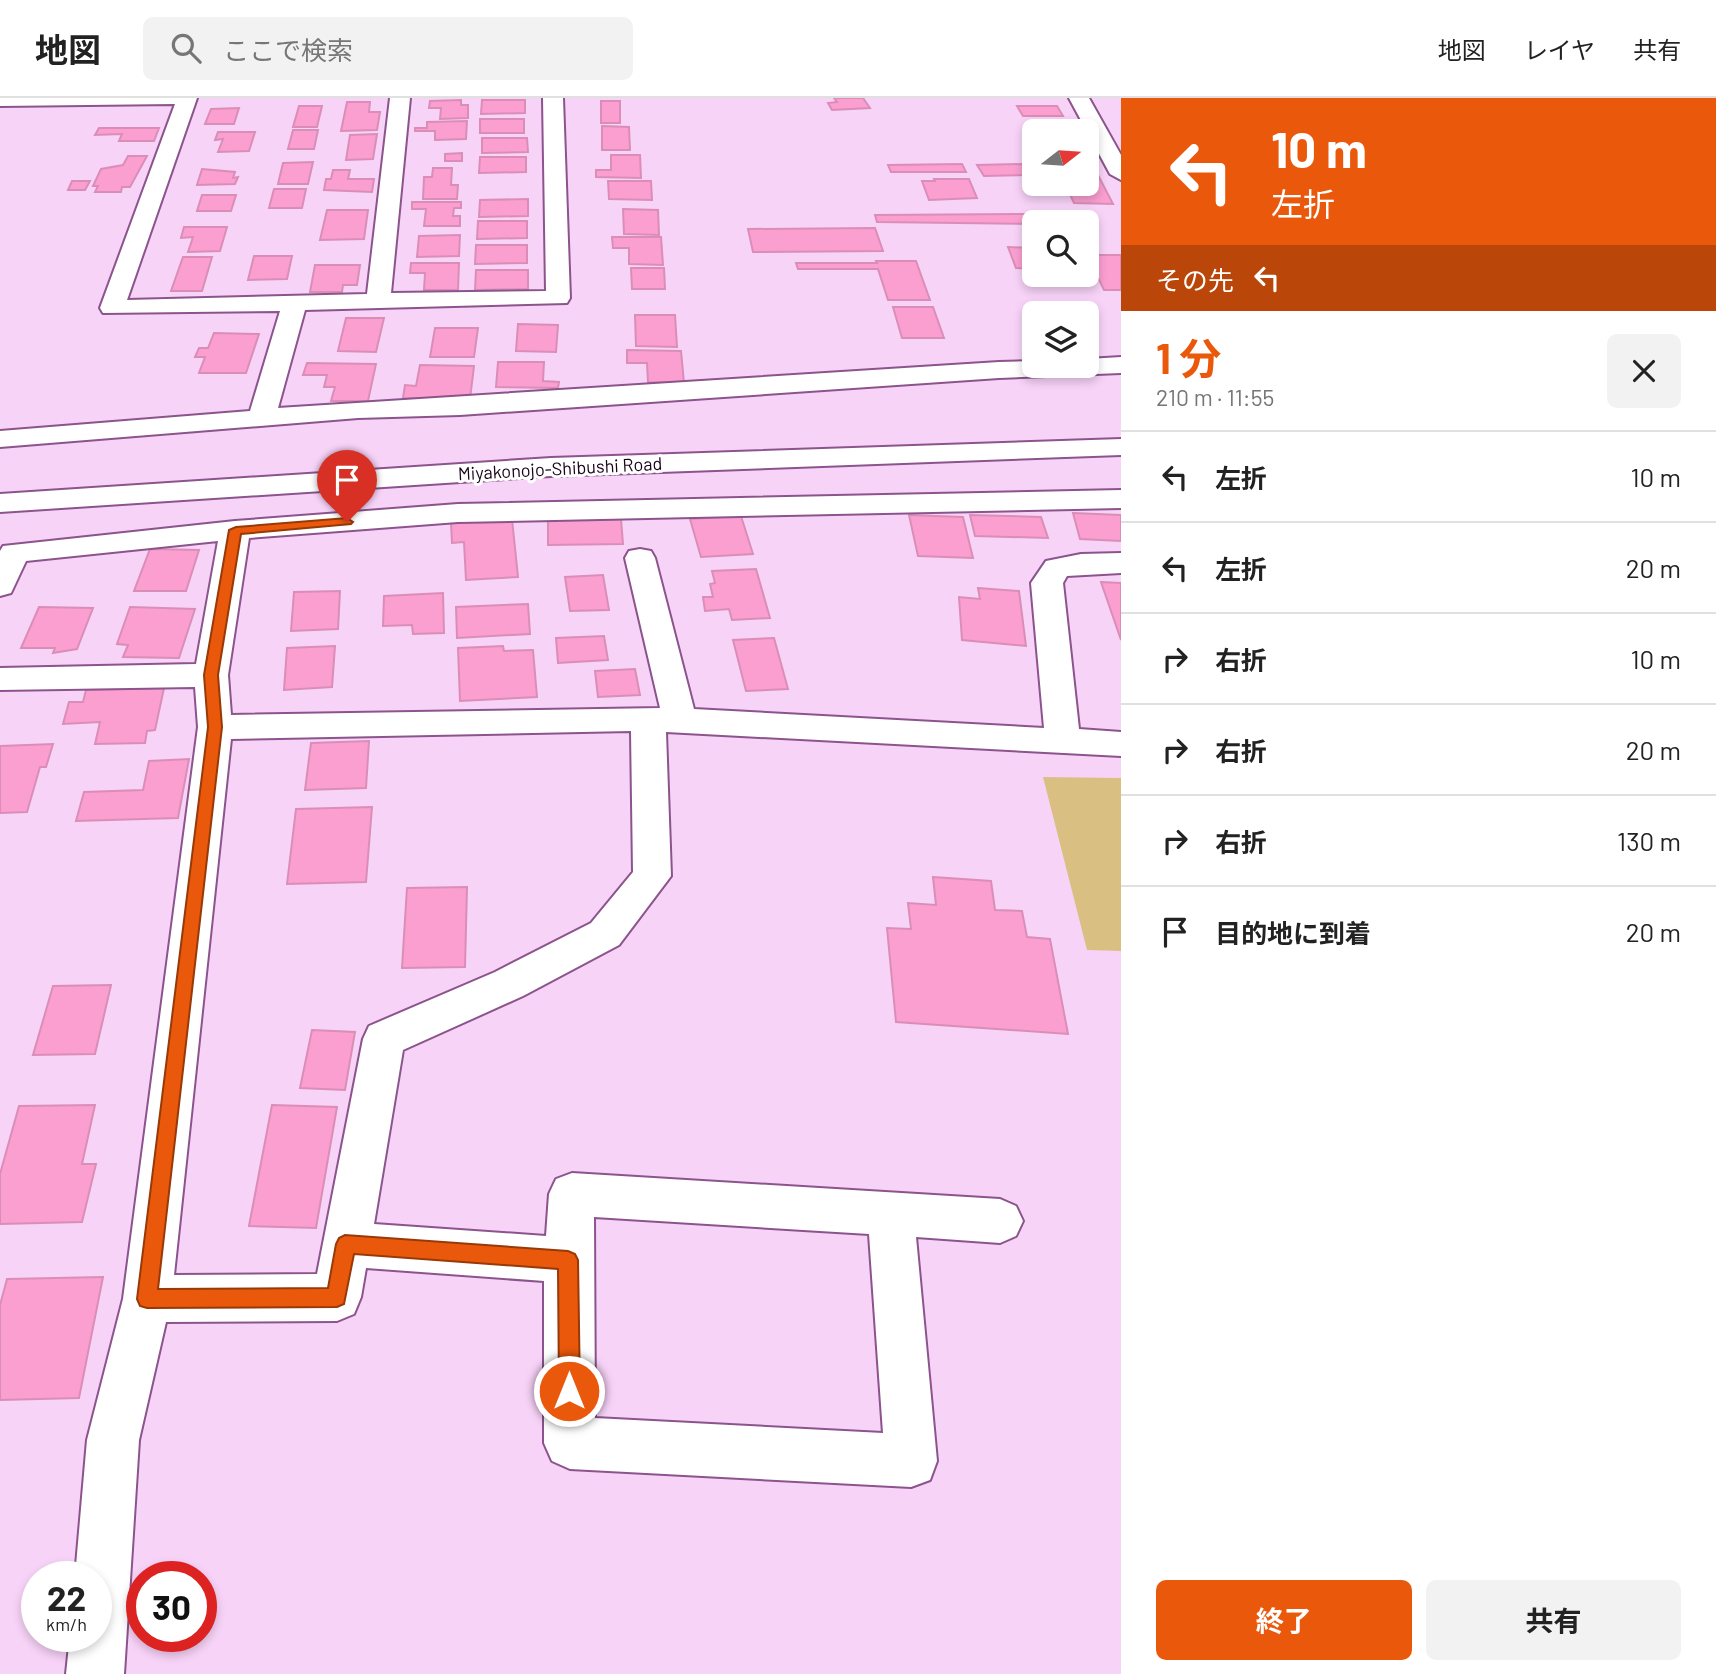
<!DOCTYPE html>
<html lang="ja">
<head>
<meta charset="utf-8">
<style>
	:root { --surface:#fff; --page:#f2f2f2; --text:#222; --muted:#767676; --line:#e0e0e0; --accent:#ea580c }
	body { margin:0; font-family:Barlow,"Noto Sans JP",sans-serif; background:var(--page); color:var(--text); height:100vh; display:flex; flex-direction:column; font-size:26px; white-space:nowrap }
	* { box-sizing:border-box; margin:0 }
	p { font-size:23px; color:var(--muted) }
	.icon { flex:none; width:38px; height:38px; fill:none; stroke:currentColor; stroke-width:2; stroke-linecap:round; stroke-linejoin:round }
	.map { position:relative; flex:1; overflow:hidden }
	.sheet { display:flex; flex-direction:column; background:var(--surface); width:595px }
	.sheet>* { flex:none }
	.hud { background:#ea580c; color:#fff; overflow:hidden }
	.needle { width:46px; rotate:73deg }
	.tools { position:absolute; left:1022px; top:21px; display:grid; gap:14px }
	.tools a { display:grid; place-items:center; width:77px; height:77px; border-radius:10px; background:var(--surface); box-shadow:0 4px 10px #0003; font-size:35px }
	.speed { position:absolute; left:21px; top:1463px; display:flex; gap:14px; font-size:35px; font-weight:700; text-align:center }
	.speed>* { display:grid; place-content:center; width:91px; height:91px; border-radius:50%; background:var(--surface); box-shadow:0 4px 10px #0003; line-height:1 }
	.speed small { font-size:18px; font-weight:400 }
	.speed .limit { border:10px solid #d22; background:#fff; color:#111 }
	.pin { position:absolute; display:grid; place-items:center; width:60px; height:60px; color:#fff; margin:-72px -30px; border-radius:50% 50% 50% 0; rotate:-45deg; box-shadow:0 0 7px #0007 }
	.pin .icon { rotate:45deg }
	.me { position:absolute; width:77px; margin:-38px; rotate:0deg; stroke-linejoin:round; filter:drop-shadow(0 0 5px #0008) }
	.turn { display:flex; align-items:center; gap:24px; height:147px; padding:0 35px; font-size:32px }
	.turn .icon { width:91px; height:91px; stroke-width:2.5 }
	.turn b { display:block; font-size:49px; line-height:60px }
	.then { display:flex; align-items:center; height:66px; padding:0 35px; background:#0003; gap:14px; font-size:26px }
	.round { display:grid; place-items:center; flex:none; width:74px; height:74px; border-radius:10px; background:var(--page) }
	.head { display:flex; align-items:center; justify-content:space-between; height:119px; padding:0 35px }
	h1 { font-size:42px; font-weight:700; line-height:52px; color:var(--accent) }
	.primary-button { display:flex; gap:14px; margin-top:auto; padding:14px 35px }
	.primary-button a { flex:1; height:80px; border-radius:10px; background:var(--accent); color:#fff; font-size:28px; font-weight:700; line-height:80px; text-align:center }
	.primary-button a+a { background:var(--page); color:var(--text) }
	ul { padding:0; list-style:none }
	li { display:flex; align-items:center; gap:21px; height:91px; padding:0 35px; border-top:2px solid var(--line) }
	li div { flex:1 }
	li b { display:block; font-size:26px }
	li em { font-style:normal }
	header { display:flex; align-items:center; gap:42px; box-sizing:border-box; height:98px; padding:0 35px; background:var(--surface); border-bottom:2px solid var(--line) }
	header strong { font-size:33px }
	nav { display:flex; gap:38px; margin-inline-start:auto; font-size:24px }
	.search { width:490px; height:63px; background:var(--page); display:flex; align-items:center; gap:18px; box-sizing:border-box; padding:0 24px; border-radius:10px; color:var(--muted); font-size:26px }
	main { display:flex; flex:1; min-height:0 }
	.map>svg:first-child { display:block }
</style>
</head>
<body>
<header>
<strong>地図</strong>
<div class="search"><svg class="icon" aria-label="search" viewBox="0 0 24 24"><circle cx="10" cy="10" r="6"/><path d="M15 15l6 6"/></svg>ここで検索</div>
<nav><a>地図</a><a>レイヤ</a><a>共有</a></nav>
</header>
<main>
<div class="map">
<svg width="1121" height="1576" viewBox="0 0 1121 1576">
	<rect width="100%" height="100%" fill="#f8d3f8"/>
	<path fill="#dabf83" d="M1043,679L1121,680V853L1087,852Z"/>
	<path fill="#fb9fd1" stroke="#da8eb7" stroke-width="2" d="M834,0H863L870,10L832,12L828,5L837,4Z
		M461,2V7H468V20L440,21L441,10H429L430,3Z
		M482,2H525V15L481,16Z
		M601,3H620V25H601Z
		M347,4H370L369,14H380L377,32L341,33Z
		M299,8H322L317,29H293Z
		M1017,8H1057L1063,18H1023Z
		M239,10L234,26H205L211,11Z
		M480,21H524V35H480Z
		M467,23L466,41L435,42V33H415V30H427V24Z
		M602,28L629,29L630,52H602Z
		M99,30H159L154,43H119L122,36L95,37Z
		M293,32H318L314,51H288Z
		M218,34H255L249,53L218,54L223,41L215,42Z
		M377,36L373,61L346,62L350,37Z
		M482,40H527L528,54L482,55Z
		M462,55V63H445V56Z
		M611,57H640L641,80L596,79V72H611Z
		M128,58H147L130,89H122L121,94H95L98,88H93L101,71L123,67Z
		M480,59H526V74L479,75Z
		M313,64L308,86H278L283,65Z
		M962,66L966,74H891L888,67Z
		M1022,66L1029,77L984,78L977,67Z
		M433,70H452L451,87H458L457,101H423L424,79H432Z
		M202,71L235,74L233,80L238,79L235,86L197,87Z
		M333,72H350L348,81H374L372,94L324,92L326,81H331Z
		M1087,76L1098,77L1113,106L1074,105L1065,86H1087Z
		M934,81H969L977,100L929,102L922,83H935Z
		M72,83H90L85,92H68Z
		M608,83H651L652,102L609,101Z
		M274,91H306L302,110H269Z
		M202,97H236L231,113H197Z
		M528,101V118L479,119L480,102Z
		M412,104H461V110H454L453,118H460V128H424L426,111H412Z
		M623,111L658,112L659,137L624,136Z
		M327,112H368L364,141L320,142Z
		M1027,116L1032,126L877,124L875,117Z
		M478,123H527V140L477,141Z
		M184,129H227L220,153L188,154L193,139L181,140Z
		M875,130L883,153L753,154L748,131Z
		M460,137L459,158L417,159L419,138Z
		M612,139H661L663,167L629,166V150H613Z
		M476,147H527V165L475,166Z
		M1008,149L1032,150L1034,171L1016,170Z
		M1087,157H1121V192H1104Z
		M254,158H292L287,181L248,182Z
		M183,159H212L202,193H171Z
		M876,163H916L930,202H888L878,171H798L796,165H877Z
		M411,165H459L458,192H424L425,175H410Z
		M315,167H360L357,187H343L342,194H310Z
		M631,170H664L665,191H632Z
		M476,172H528V191L475,192Z
		M893,209H933L944,240H902Z
		M635,217H675L677,249L636,248Z
		M346,220H384L376,254L338,253Z
		M518,226L558,227L556,254L516,253Z
		M435,230H478L474,259H430Z
		M214,235L259,236L246,275H199L205,259H195L199,250H208Z
		M627,252L681,253L684,285L648,284L647,265H627Z
		M498,264H544L543,283L559,284L558,290L496,289Z
		M307,265L376,266L368,303H331L335,289H324L327,277H303Z
		M420,267L474,268L470,301L403,300L405,287L416,288Z
		M1073,415L1121,417V443L1080,441Z
		M909,417L963,419L973,460L918,458Z
		M970,417L1041,419L1048,440L975,438Z
		M741,418L753,456L701,459L690,421Z
		M512,421L518,479L466,482L464,444L452,445L451,425Z
		M621,421L623,446L548,447V422Z
		M150,451L199,452L186,493H134Z
		M756,471L770,520L732,522L729,511L705,513L703,499H713L710,486L715,485L712,473Z
		M603,477L609,512L570,513L565,479Z
		M1101,484L1121,485V542Z
		M978,490L1019,493L1026,548L962,542L959,499L980,501Z
		M340,493L338,531L291,533L294,494Z
		M443,495L444,535L413,536L412,527L383,528L384,498Z
		M528,506L530,536L457,540L456,509Z
		M39,509L93,510L77,551L53,555L55,550H21Z
		M130,509L195,511L179,560L123,559L128,547L117,546Z
		M604,538L608,562L558,565L556,540Z
		M774,540L788,591L746,593L733,542Z
		M335,548L332,589L284,592L287,550Z
		M503,548L504,553L533,552L537,599L460,603L458,550Z
		M635,571L640,597L598,599L595,573Z
		M164,590L155,632L147,633L145,645L95,646L100,624L63,626L69,604H83L86,592Z
		M369,643L366,690L305,692L311,645Z
		M53,646L46,669H40L27,714L0,715V648Z
		M189,661L178,720L76,723L84,694L143,692L149,663Z
		M372,709L366,784L287,786L296,711Z
		M933,779L991,783L995,812L1022,813L1027,839L1050,841L1068,936L896,924L887,830L911,831L908,805L936,807Z
		M467,789L465,869L402,870L407,790Z
		M111,887L95,956L33,957L53,888Z
		M312,932L355,934L345,992L300,990Z
		M95,1007L82,1066H96L82,1124L0,1126V1076L19,1008Z
		M272,1007L337,1009L316,1130L249,1128Z
		M103,1179L79,1300L0,1302V1207L7,1181Z"/>
	<g fill="none" stroke-linecap="round" stroke-linejoin="round">
		<g stroke="#8b548c" stroke-width="4">
			<path id="minor" d="M0,0H197L127,202L367,196L390,0H410L391,195L546,193L543,0H563L570,200L567,205L305,212L278,310L999,264L1034,263V268H1087V261L1121,259V275L999,280L460,317L358,320L0,349V333L250,313L280,213L103,215L100,210L175,6L0,8Z
				M1069,0H1089L1121,57V82L1110,76Z
				M1121,392V410L458,424L249,440L228,577L231,617L660,610L625,460L629,453L640,451L651,453L655,460L694,611L1044,630L1031,485L1046,463L1081,456L1121,455V475L1067,478L1063,485L1079,631L1121,634V658L666,634L671,778L619,847L523,898L403,952L374,1126L546,1138L549,1096L556,1081L572,1075L1000,1101L1016,1108L1023,1123L1016,1138L1000,1145L916,1139L937,1363L930,1382L911,1389L570,1371L552,1363L544,1345V1183L366,1170L361,1199L354,1216L337,1223L166,1224L139,1342L124,1576H66L70,1538H96V1479H75L87,1342L123,1201L198,629L195,589L0,592V570L196,566L218,443L26,463L11,495L0,498V453L3,448L235,423L458,406ZM631,633L633,774L591,825L495,874L369,928L363,941L317,1176L174,1177L231,641ZM594,1119L869,1136L883,1335L595,1320Z"/>
		</g>
		<g stroke="#8b548c" stroke-width="4">
			<path id="highway" d="M1121,341V357L551,378L0,414V396L551,360Z"/>
		</g>
		<use href="#minor" fill="#fff" fill-rule="evenodd"/>
		<use href="#highway" fill="#fff" fill-rule="evenodd"/>
	</g>
	<path fill="#ea580c" stroke="#983908" stroke-width="2" d="M347,420L353,424L351,426L241,436L218,577L222,629L158,1191L328,1190L336,1146L339,1140L345,1137L568,1153L575,1156L578,1162L580,1293L577,1300L569,1303L562,1300L559,1293L558,1171L354,1156L344,1206L337,1209L147,1210L140,1208L137,1201L208,629L204,577L229,432L236,429Z"/>
	<g text-anchor="middle" dominant-baseline="central" stroke-width="6" stroke-linejoin="round" paint-order="stroke">
		<g font-size="18" fill="#180419" stroke="#fff">
			<text transform="translate(560 370) rotate(-3)">Miyakonojo-Shibushi Road</text>
		</g>
	</g>
</svg>
<div class="tools">
<a><svg class="needle" viewBox="-14 -14 28 28"><path d="M0-13l5 13h-10z" fill="#e53935"/><path d="M0 13l5-13h-10z" fill="#767676"/></svg></a>
<a><svg class="icon" aria-label="search" viewBox="0 0 24 24"><circle cx="10" cy="10" r="6"/><path d="M15 15l6 6"/></svg></a>
<a><svg class="icon" aria-label="layers" viewBox="0 0 24 24"><path d="M12 4l9 5-9 5-9-5zM3 14l9 5 9-5"/></svg></a>
</div>
<div class="speed"><div>22<small>km/h</small></div><div class="limit">30</div></div>
<div class="pin" style="left:347px;top:424px;background:#d93025"><svg class="icon" aria-label="arrive" viewBox="0 0 24 24"><path d="M6 21V4h12l-3 4 3 4H6"/></svg></div>
<svg class="me" style="left:569px;top:1293px" viewBox="-20 -20 40 40"><circle r="17" fill="#ea580c" stroke="#fff" stroke-width="3"/><path d="M0-11L8 9 0 5-8 9z" fill="#fff"/></svg>
</div>
<section class="sheet">
<div class="hud">
<div class="turn"><svg class="icon" aria-label="left" viewBox="0 0 24 24"><path d="M17 20v-9H6M10 6l-5 5 5 5"/></svg><div><b>10 m</b>左折</div></div>
<div class="then">その先<svg class="icon" aria-label="left" viewBox="0 0 24 24"><path d="M17 20v-9H6M10 6l-5 5 5 5"/></svg></div>
</div>
<div class="head"><div><h1>1 分</h1><p>210 m · 11:55</p></div><a class="round"><svg class="icon" aria-label="close" viewBox="0 0 24 24"><path d="M6 6l12 12M18 6L6 18"/></svg></a></div>
<ul>
<li><svg class="icon" aria-label="left" viewBox="0 0 24 24"><path d="M17 20v-9H6M10 6l-5 5 5 5"/></svg><div><b>左折</b></div><em>10 m</em></li>
<li><svg class="icon" aria-label="left" viewBox="0 0 24 24"><path d="M17 20v-9H6M10 6l-5 5 5 5"/></svg><div><b>左折</b></div><em>20 m</em></li>
<li><svg class="icon" aria-label="right" viewBox="0 0 24 24"><path d="M7 20v-9h11M14 6l5 5-5 5"/></svg><div><b>右折</b></div><em>10 m</em></li>
<li><svg class="icon" aria-label="right" viewBox="0 0 24 24"><path d="M7 20v-9h11M14 6l5 5-5 5"/></svg><div><b>右折</b></div><em>20 m</em></li>
<li><svg class="icon" aria-label="right" viewBox="0 0 24 24"><path d="M7 20v-9h11M14 6l5 5-5 5"/></svg><div><b>右折</b></div><em>130 m</em></li>
<li><svg class="icon" aria-label="arrive" viewBox="0 0 24 24"><path d="M6 21V4h12l-3 4 3 4H6"/></svg><div><b>目的地に到着</b></div><em>20 m</em></li>
</ul>
<div class="primary-button"><a>終了</a><a>共有</a></div>
</section>
</main>
</body>
</html>
